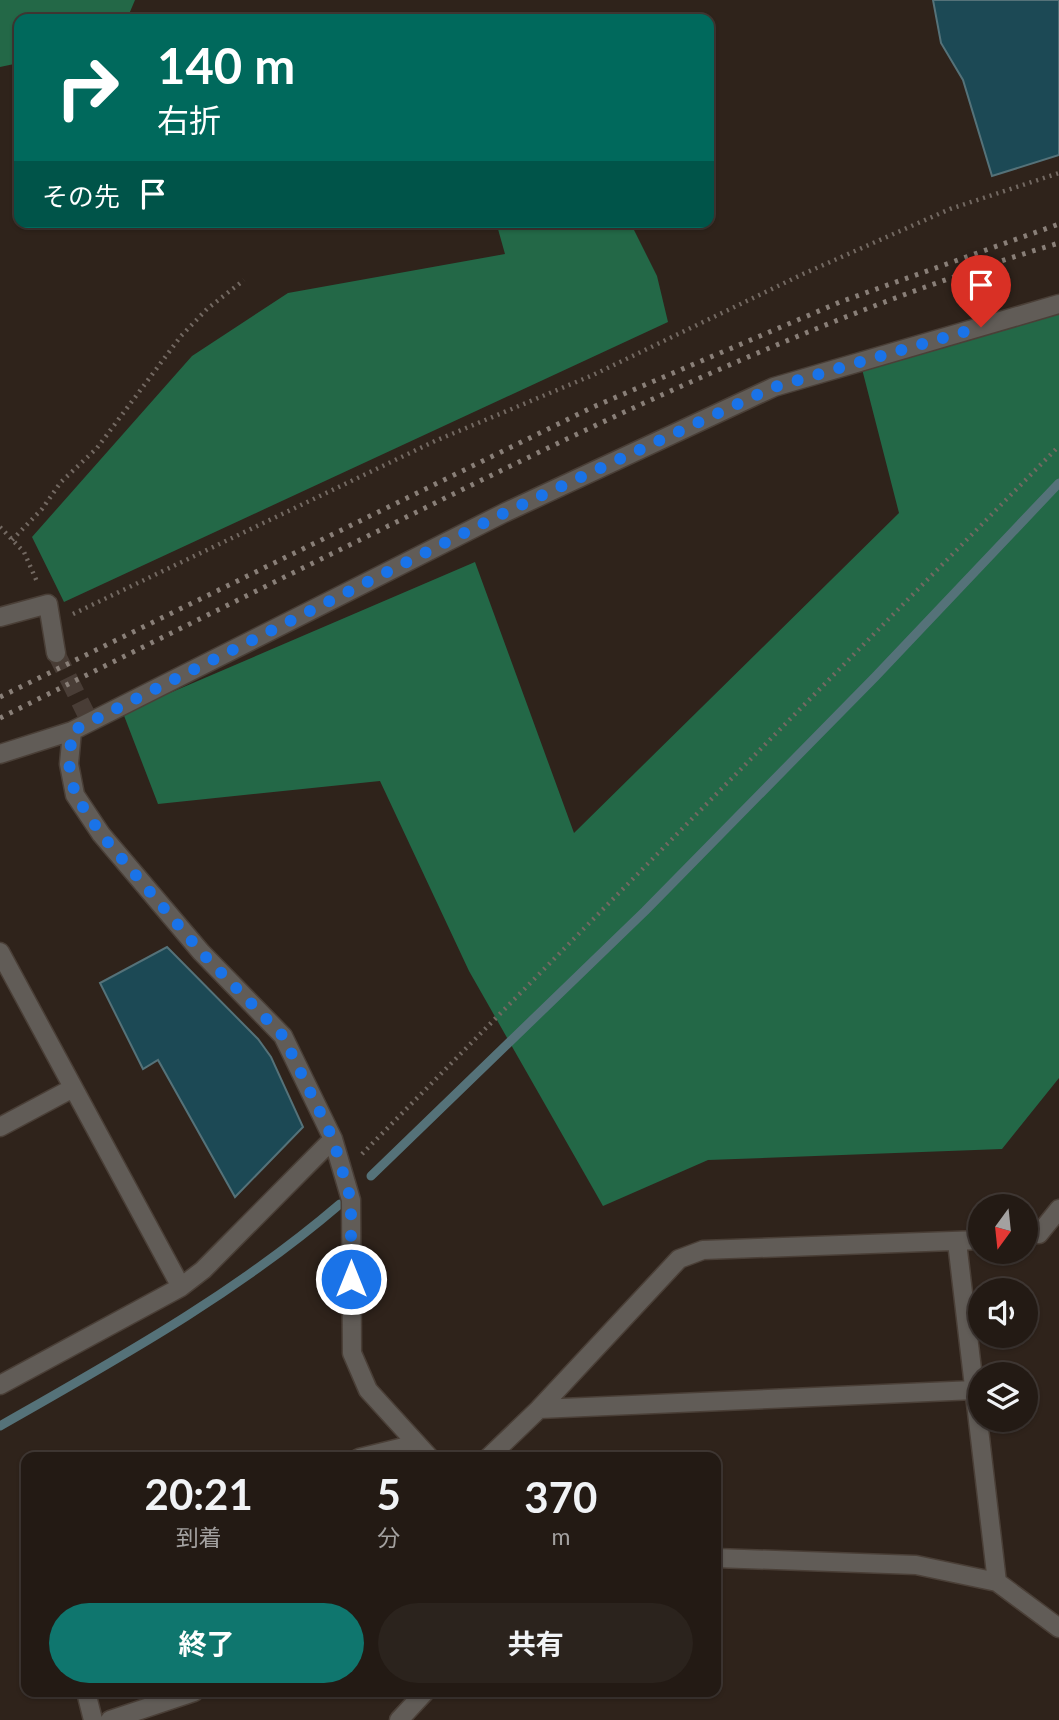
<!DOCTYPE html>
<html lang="ja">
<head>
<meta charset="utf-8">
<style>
	:root { --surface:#231a14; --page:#2b231d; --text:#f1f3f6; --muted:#a3a1a0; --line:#403834; --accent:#0f766e }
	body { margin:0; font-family:Lato,"Noto Sans JP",sans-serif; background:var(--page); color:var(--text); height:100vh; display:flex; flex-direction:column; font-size:26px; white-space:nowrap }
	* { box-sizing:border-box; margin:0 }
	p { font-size:23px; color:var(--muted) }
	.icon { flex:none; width:38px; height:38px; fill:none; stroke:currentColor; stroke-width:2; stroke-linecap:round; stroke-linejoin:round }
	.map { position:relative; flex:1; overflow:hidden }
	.details { position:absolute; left:21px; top:1452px; width:700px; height:245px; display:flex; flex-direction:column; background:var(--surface); border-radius:14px; box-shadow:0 2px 5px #0004,0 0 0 2px var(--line) }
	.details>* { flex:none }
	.hud { position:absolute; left:14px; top:14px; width:700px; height:214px; border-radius:14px; box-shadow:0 2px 5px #0004,0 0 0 2px var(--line); background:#00695c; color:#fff; overflow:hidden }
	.needle { width:46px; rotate:195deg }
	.tools { position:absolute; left:968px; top:1194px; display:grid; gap:14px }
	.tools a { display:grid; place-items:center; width:70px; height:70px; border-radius:50%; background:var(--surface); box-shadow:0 2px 5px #0004,0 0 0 2px var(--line); font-size:35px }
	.pin { position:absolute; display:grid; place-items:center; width:60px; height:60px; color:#fff; margin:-72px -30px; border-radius:50% 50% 50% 0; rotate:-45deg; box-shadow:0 0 7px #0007 }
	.pin .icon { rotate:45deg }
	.me { position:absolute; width:77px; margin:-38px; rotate:0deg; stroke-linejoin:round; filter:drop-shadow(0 0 5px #0008) }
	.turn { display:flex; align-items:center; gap:24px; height:147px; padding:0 28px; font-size:32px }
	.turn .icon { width:91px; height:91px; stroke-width:2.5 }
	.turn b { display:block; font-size:49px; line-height:60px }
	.then { display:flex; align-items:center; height:66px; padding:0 28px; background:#0003; gap:14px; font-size:26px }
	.eta { display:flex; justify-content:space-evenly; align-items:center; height:119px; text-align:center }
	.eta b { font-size:42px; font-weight:700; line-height:49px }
	.button { display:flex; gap:14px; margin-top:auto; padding:14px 28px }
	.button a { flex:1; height:80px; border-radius:42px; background:var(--accent); color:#fff; font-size:28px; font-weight:700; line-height:80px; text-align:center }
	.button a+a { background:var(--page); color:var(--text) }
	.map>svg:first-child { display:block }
</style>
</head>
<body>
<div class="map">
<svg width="1059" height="1720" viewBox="0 0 1059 1720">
	<rect width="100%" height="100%" fill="#2f231b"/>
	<path fill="#236847" d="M0,0H135L127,19H19V63L0,67Z
		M496,222H630L657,276L668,322L64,602L32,537L192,356L288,293L505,254Z
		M1059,312V1078L1002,1149L708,1160L603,1206L469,971L380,781L158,804L123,713L475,562L574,833L899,513L862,369Z"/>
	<path fill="#1c4955" stroke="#557279" stroke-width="2" d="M933,0H1059V155L992,176L963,80L941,43Z
		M167,947L258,1039L271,1057L303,1127L235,1197L158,1060L143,1069L100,983Z"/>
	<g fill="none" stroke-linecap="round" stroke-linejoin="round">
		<path stroke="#557279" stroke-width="9" d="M371,1176L645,911L875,677L1059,483
			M0,1426C119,1358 235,1294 340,1204"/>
		<path stroke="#493d36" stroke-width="18" stroke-dasharray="18 9" stroke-linecap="butt" d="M56,653L90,722"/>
		<g stroke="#4a3f37" stroke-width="21">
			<path id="minor" d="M0,617L48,604L56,653
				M72,731L69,764L75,795L101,834L201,952L283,1036L333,1139L351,1200L352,1353L368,1390L430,1458
				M0,754L72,731L504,513L774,387L1059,304
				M0,952L181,1287
				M0,1127L73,1088
				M1026,1234H1039L1059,1209
				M957,1242L997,1582
				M0,1385L181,1287L203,1270L333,1139
				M539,1409L975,1390
				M359,1458L416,1444
				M488,1458L539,1409L679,1259L703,1250L980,1240
				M716,1558L916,1565L997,1582L1059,1628
				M86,1692L93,1720
				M110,1720L194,1692
				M399,1720L425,1692"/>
		</g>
		<path stroke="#736962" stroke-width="4.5" stroke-dasharray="2 5" stroke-linecap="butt" d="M0,527L24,552L38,584
			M12,540L42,509L61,482L97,448L181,336L207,309L244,280
			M73,614L435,441L593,375L803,274L950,209L1059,173
			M362,1154L1059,446"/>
		<use href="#minor" stroke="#615c57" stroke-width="18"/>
		<path stroke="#897f78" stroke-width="5" stroke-dasharray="3.5 7" stroke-linecap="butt" d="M0,697L593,407L840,302L1059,224
			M0,718C143,647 286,576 429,506C633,405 841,308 1059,243"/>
	</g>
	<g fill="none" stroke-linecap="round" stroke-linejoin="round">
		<path stroke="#1a73e8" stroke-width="12" stroke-dasharray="0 21.6" d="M351,1279V1200L333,1139L283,1036L201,952L101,834L75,795L69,764L72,731L504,513L774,387L981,327"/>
	</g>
</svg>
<div class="tools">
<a><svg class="needle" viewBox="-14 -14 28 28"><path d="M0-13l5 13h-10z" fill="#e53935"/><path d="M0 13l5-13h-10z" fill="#a3a1a0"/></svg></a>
<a><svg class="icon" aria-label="sound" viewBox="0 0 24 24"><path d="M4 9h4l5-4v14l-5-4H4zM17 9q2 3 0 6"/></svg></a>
<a><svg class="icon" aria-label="layers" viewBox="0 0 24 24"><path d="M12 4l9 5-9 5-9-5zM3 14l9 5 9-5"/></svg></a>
</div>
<div class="pin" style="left:981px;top:327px;background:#d93025"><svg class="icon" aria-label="arrive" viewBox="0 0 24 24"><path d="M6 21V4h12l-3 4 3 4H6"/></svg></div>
<svg class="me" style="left:351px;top:1279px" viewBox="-20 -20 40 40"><circle r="17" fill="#1a73e8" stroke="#fff" stroke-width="3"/><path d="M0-11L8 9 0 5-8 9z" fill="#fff"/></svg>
<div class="hud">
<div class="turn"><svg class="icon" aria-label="right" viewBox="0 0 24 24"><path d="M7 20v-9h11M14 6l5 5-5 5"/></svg><div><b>140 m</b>右折</div></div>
<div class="then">その先<svg class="icon" aria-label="arrive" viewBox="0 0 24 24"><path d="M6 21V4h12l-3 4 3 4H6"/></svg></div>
</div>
<section class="details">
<div class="eta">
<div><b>20:21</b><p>到着</p></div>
<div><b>5</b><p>分</p></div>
<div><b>370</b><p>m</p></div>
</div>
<div class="button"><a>終了</a><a>共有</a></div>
</section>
</div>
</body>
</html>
